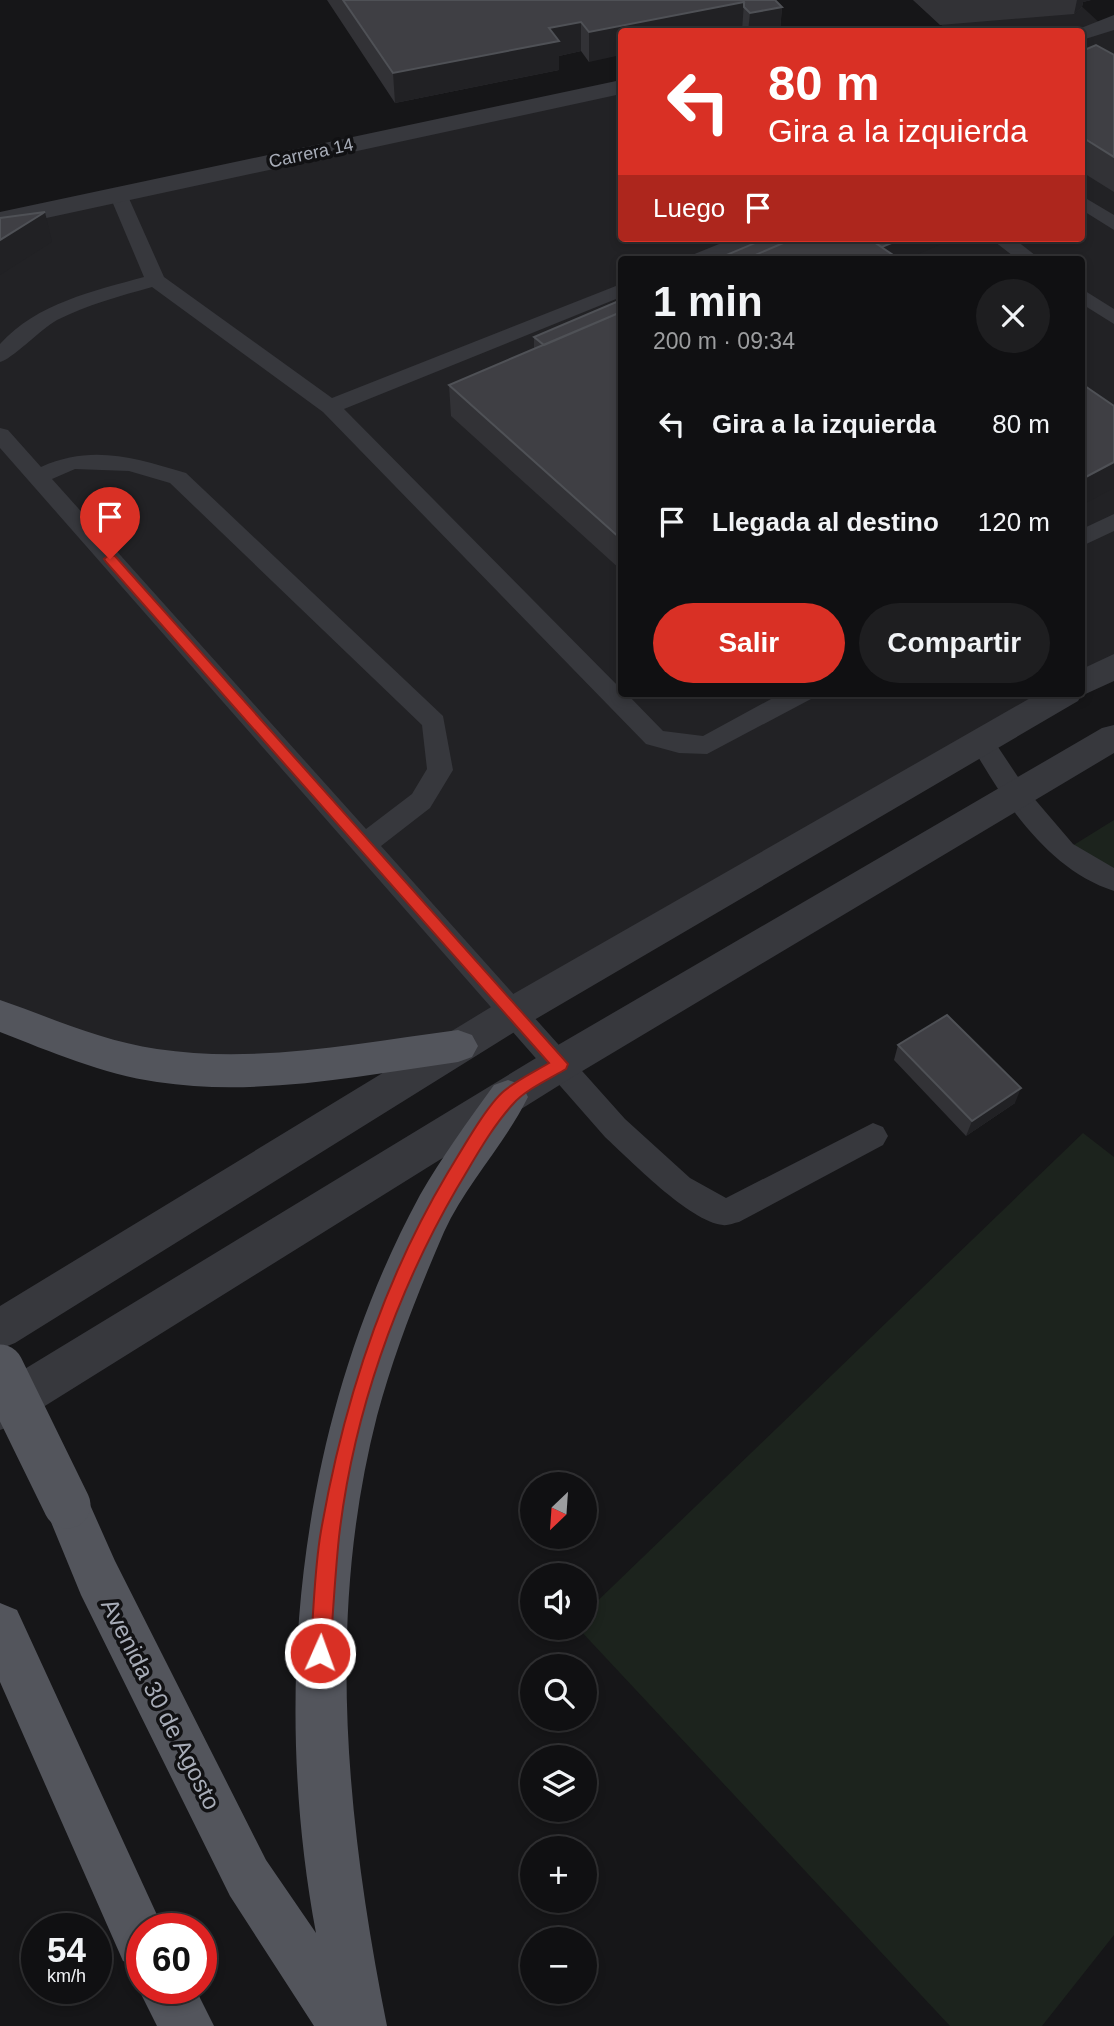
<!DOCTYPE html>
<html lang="es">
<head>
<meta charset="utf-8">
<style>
	:root { --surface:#101012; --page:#1e1e20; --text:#f1f3f6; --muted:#9c9d9f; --line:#303032; --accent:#d93025 }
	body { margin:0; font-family:Arial,sans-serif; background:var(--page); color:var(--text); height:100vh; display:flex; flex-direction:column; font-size:26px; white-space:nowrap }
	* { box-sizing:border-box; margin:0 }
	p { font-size:23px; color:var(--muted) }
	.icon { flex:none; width:38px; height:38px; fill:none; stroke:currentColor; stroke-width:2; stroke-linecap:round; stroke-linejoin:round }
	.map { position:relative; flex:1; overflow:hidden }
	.panel { position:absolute; left:618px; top:256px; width:467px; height:441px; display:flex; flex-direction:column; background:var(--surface); border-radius:7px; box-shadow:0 4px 10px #0003,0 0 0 2px var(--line) }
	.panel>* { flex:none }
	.banner { position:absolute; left:618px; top:28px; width:467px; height:214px; border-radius:7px; box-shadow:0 4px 10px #0003,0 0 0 2px var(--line); background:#d93025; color:#fff; overflow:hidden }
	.needle { width:46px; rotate:205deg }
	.buttons { position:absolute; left:520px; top:1472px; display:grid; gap:14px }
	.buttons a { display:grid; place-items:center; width:77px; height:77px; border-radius:50%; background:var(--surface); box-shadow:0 4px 10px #0003,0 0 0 2px var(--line); font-size:35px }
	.speed { position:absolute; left:21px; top:1913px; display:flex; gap:14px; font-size:35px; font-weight:700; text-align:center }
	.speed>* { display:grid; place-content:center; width:91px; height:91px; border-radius:50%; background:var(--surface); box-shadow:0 4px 10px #0003,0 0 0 2px var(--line); line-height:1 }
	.speed small { font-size:18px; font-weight:400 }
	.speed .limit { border:10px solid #d22; background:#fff; color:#111 }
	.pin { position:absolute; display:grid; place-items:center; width:60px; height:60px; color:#fff; margin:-72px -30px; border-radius:50% 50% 50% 0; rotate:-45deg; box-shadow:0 0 7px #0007 }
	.pin .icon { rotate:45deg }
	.me { position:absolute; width:77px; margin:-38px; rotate:2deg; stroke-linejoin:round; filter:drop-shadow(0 0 5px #0008) }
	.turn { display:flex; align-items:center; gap:24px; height:147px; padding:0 35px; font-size:32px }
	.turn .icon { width:91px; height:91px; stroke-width:2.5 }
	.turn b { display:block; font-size:49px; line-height:60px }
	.then { display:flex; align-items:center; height:66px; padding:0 35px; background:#0003; gap:14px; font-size:26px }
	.round { display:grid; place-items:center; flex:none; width:74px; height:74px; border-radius:37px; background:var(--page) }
	.overview { display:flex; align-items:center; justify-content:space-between; height:119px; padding:0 35px }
	h1 { font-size:42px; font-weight:600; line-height:52px }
	.primary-button { display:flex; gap:14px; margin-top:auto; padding:14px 35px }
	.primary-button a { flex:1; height:80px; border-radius:42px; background:var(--accent); color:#fff; font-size:28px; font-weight:600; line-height:80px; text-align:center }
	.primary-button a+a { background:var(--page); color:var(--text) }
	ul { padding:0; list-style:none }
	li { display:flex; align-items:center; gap:21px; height:98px; padding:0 35px }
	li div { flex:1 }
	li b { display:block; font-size:26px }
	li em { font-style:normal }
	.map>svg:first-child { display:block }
</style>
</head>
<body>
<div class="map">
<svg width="1114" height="2026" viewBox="0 0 1114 2026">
	<rect width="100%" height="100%" fill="#161618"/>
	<path fill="#222225" d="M913,0H1075L1103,26L1114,22V666L1082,684V259H621V693H1066L458,1046L176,1068L0,1016V220L621,87V238H1082V32L948,31Z"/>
	<path fill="#1c231d" d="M1114,820V881L1064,851Z
		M1083,1133L1114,1157V1935L1042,2026H950L578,1628H584L585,1613Z"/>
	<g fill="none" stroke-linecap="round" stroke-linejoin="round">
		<path fill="#37383d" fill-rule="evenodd" d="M118,188L127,194L164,277L332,398L621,284V297L344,409L621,689V693H626L663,731L703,736L782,693H814L811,699L707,754L679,753L646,744L323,412L152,287C120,296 87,305 57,320C41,329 11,360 0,362V344C37,303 94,291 144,277L109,194Z
			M1082,196L1114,215V230L1082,210Z
			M734,238H761L758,242L716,259H689L692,255Z
			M990,238H1013L1040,259H1017Z
			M1082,289L1114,309V324L1082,304Z
			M0,428L8,430L41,467C93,444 134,458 186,473L443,716L453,770L430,808L381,846L625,1119L690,1178L726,1198L873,1123L883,1127L888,1136L883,1145L739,1222C734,1223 727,1226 723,1225C690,1222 629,1159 605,1137L0,448ZM75,469L129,471L170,483L422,725L427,769L412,794L366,829L52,479Z
			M1114,514V531L1082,546V529Z
			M981,732L990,735L1026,789L1073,844L1114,868V891C1047,870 1002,799 969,741L972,735Z"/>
		<path fill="#37383d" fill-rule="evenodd" d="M1114,15V30L1082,40V32H1071Z
			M621,80V94L0,228V212Z"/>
		<path fill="#37383d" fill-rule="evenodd" d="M1114,654V681L1081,696L1078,701L529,1023L15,1343L0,1349V1306L501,1001L1039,693H1082V669Z
			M1114,725V753L574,1076L16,1424L0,1430V1384L546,1052L1102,728Z"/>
		<path fill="#53555c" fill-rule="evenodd" d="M0,1000C52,1018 102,1041 157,1049C257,1064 359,1043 458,1030L472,1035L478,1046L472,1057L458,1062C359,1076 257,1097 157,1082C103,1074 51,1052 0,1032Z
			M508,1080L522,1085L528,1097C505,1144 466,1184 444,1232C418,1292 394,1353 377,1416C325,1618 347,1825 387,2026H314L230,1896L81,1595L44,1505L51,1489L67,1482L83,1489L115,1561L266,1860L316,1933C270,1687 300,1416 420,1195C442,1157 468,1121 494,1085Z
			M0,1603L17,1610L163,1928H142V1968L123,1961L0,1682Z
			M142,1979V1988H195L214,2026H157L138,1988Z"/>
		<path stroke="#53555c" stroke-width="47" d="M0,1368L67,1505"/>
	</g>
	<path fill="#323236" d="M327,0H775L782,7L780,31L621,32L589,62L581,51L559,56V70L395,103Z
		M913,0H1091L1083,2L1082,7L1074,14L940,25Z
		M1082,51L1114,55V192L1082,172Z
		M621,300V570L451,416L449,385L534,349V337Z
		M898,1045L1015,1103L966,1136L894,1060Z"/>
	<path fill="#212124" d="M1077,0H1091L1083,2L1082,7L1074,14Z
		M744,2L742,31L621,32V55L589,62V32Z
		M782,7L780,31L748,32L750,13Z
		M581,22V51L559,56V70L395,103L393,73L549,28Z
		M45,212L52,242L0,275V240Z
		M904,238H955L907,259H875L877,250Z
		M1114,462V488L1082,505V479Z
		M1021,1088L1015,1103L966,1136L972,1121Z"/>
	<path fill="#3f3f44" stroke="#4f5156" stroke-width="2" d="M343,0H743L744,2L589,32L581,22L549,28L559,41L393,73Z
		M743,0H775L782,7L750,13L744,7V2Z
		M1096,45L1114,55V157L1082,137V51Z
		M45,212L0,240V218Z
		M767,238H795L746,259H717Z
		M795,238H868L899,259H746Z
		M868,238H904L882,247Z
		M621,300V312L544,345L534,337Z
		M621,312V539L449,385Z
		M1082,384L1114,406V462L1082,479Z
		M947,1015L1021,1088L972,1121L898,1045Z"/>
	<path fill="#d93025" stroke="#8d1f18" stroke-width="2" d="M110,554L115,556L568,1064L566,1069C549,1079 525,1090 513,1104C491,1128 474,1160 457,1188C396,1293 353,1415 339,1537C335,1575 333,1614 330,1653L327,1660L320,1663L313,1660L310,1653C314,1613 314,1571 321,1531C343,1405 381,1285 447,1174C460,1153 486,1106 504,1091C517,1080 534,1072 549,1063L106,562L104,559Z"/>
	<g text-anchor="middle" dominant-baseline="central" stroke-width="7" stroke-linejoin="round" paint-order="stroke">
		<g font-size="18" fill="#a8adb8" stroke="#111113">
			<text transform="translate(311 153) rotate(-12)">Carrera 14</text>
		</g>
		<g font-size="24" fill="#a8adb8" stroke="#111113">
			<text transform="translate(161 1704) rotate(63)">Avenida 30 de Agosto</text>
		</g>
	</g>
</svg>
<div class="buttons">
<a><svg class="needle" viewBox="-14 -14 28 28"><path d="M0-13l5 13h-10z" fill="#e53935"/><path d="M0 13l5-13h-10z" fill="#9c9d9f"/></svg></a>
<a><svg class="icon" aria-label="sound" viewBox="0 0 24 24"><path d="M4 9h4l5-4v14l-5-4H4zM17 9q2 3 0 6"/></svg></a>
<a><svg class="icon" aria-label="search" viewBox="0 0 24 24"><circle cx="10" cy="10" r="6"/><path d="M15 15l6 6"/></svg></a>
<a><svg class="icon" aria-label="layers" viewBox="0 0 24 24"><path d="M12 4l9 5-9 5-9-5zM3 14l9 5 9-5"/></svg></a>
<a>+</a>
<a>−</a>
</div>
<div class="speed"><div>54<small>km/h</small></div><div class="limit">60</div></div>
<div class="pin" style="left:110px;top:559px;background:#d93025"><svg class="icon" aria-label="arrive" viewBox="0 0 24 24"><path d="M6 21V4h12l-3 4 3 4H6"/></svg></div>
<svg class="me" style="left:320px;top:1653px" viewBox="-20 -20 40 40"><circle r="17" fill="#d93025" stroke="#fff" stroke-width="3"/><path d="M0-11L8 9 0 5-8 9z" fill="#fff"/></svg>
<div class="banner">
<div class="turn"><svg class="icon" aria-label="left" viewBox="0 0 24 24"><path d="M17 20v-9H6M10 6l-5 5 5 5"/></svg><div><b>80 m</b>Gira a la izquierda</div></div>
<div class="then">Luego<svg class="icon" aria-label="arrive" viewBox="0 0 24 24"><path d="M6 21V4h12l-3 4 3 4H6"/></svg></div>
</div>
<section class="panel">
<div class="overview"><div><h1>1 min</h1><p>200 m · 09:34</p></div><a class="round"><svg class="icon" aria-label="close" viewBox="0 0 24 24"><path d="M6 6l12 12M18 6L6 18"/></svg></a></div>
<ul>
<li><svg class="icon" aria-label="left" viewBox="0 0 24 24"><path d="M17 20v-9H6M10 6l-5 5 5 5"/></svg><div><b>Gira a la izquierda</b></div><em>80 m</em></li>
<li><svg class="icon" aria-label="arrive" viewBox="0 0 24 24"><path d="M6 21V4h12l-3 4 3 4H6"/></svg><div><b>Llegada al destino</b></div><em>120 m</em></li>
</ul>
<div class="primary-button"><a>Salir</a><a>Compartir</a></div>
</section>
</div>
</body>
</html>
